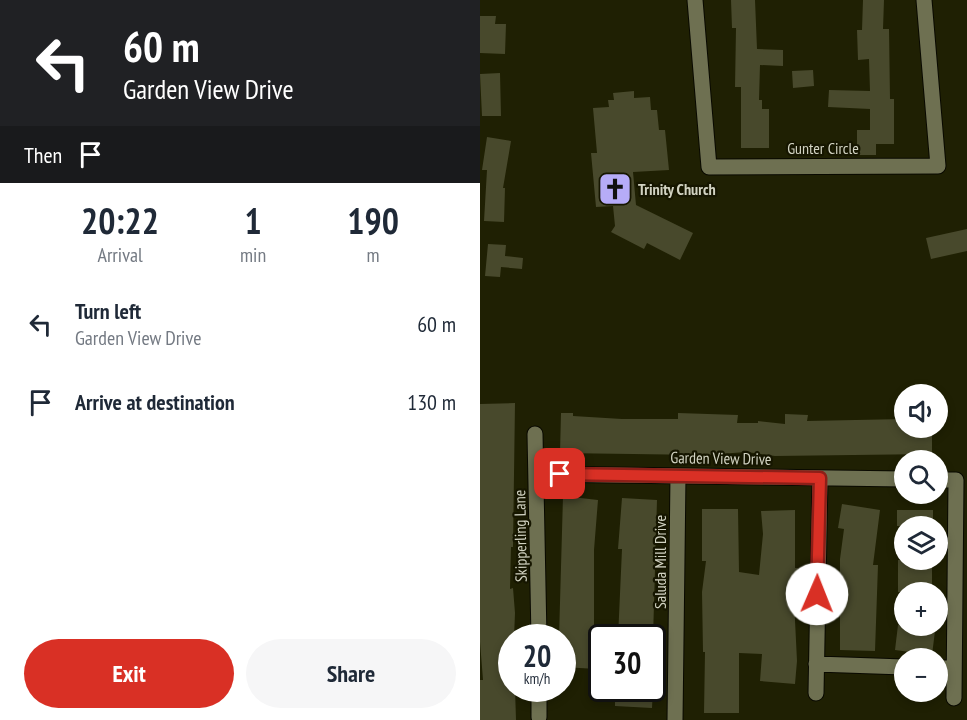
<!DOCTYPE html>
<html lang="en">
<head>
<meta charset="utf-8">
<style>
	:root { --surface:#fff; --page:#f6f6f7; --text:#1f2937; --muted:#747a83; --accent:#d93025 }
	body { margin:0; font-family:"PT Sans Narrow",sans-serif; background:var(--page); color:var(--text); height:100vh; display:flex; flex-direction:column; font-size:22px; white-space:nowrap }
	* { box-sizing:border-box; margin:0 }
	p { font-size:20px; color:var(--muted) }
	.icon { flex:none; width:33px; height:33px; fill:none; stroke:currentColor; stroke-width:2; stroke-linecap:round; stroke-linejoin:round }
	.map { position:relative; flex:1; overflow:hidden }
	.panel { display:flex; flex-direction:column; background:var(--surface); width:480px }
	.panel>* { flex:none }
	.hud { background:#202124; color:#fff; overflow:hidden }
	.fabs { position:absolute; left:414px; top:384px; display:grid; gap:12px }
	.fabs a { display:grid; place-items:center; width:54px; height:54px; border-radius:50%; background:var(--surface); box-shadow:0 3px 9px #0003; font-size:30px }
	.speed { position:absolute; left:18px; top:624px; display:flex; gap:12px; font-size:30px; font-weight:700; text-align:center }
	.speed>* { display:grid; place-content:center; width:78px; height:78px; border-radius:50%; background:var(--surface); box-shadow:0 3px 9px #0003; line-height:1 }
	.speed small { font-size:15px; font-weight:400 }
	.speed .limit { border:3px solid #111; border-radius:9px; background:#fff; color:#111 }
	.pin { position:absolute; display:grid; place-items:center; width:51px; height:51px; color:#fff; margin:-26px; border-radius:12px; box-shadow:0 3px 9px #0006 }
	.me { position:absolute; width:66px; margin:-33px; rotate:1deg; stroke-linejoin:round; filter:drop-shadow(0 0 4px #0008) }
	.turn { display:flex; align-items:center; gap:21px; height:126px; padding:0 24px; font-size:27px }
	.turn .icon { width:78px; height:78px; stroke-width:2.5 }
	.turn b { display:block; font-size:42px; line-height:51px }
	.then { display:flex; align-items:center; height:57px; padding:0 24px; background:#0003; gap:12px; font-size:22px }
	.eta { display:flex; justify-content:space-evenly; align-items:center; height:102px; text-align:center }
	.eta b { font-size:36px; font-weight:600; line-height:42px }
	.cta { display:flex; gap:12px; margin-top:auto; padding:12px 24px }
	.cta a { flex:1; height:69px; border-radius:36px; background:var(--accent); color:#fff; font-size:24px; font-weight:600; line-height:69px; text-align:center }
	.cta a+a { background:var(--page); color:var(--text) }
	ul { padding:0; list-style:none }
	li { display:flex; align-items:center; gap:18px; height:78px; padding:0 24px }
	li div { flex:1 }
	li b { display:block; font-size:22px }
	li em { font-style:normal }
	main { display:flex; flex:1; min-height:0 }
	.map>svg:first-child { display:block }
</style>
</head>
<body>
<main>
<section class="panel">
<div class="hud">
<div class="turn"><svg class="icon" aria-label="left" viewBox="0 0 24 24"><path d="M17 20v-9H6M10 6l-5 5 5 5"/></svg><div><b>60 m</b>Garden View Drive</div></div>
<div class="then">Then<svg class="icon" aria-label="arrive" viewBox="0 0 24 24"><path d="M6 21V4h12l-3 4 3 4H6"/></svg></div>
</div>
<div class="eta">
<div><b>20:22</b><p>Arrival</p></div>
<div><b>1</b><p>min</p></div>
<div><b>190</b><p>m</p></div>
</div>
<ul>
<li><svg class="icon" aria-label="left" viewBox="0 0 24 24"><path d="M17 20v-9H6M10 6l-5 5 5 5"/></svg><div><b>Turn left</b><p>Garden View Drive</p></div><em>60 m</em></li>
<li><svg class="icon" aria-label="arrive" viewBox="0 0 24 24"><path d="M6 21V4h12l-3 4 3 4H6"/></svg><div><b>Arrive at destination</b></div><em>130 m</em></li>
</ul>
<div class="cta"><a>Exit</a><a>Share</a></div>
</section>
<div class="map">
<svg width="487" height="720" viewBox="0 0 487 720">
	<rect width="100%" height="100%" fill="#1f2003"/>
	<path fill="#48492c" d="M251,0H275L277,49L303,50V66L280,65L279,100H282V109H289V148H261V87H255L256,28H252Z
		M383,0H404L403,29H409L410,99H414V144H396V155H377V130H390V109L348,107L349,90L390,91L389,59L378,60L377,30H382Z
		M0,16H16L15,24H26L25,54L0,53Z
		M333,70L334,86L313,88L312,71Z
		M20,73L21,116H2L0,74Z
		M154,91V98L170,97L171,110H177L179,130H185L189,170L153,172L156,205L213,233L200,260L167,243L164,249L131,232L135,226L133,206L116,207L111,153H117L113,108L129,107L128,100H134L133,93Z
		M7,137L31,141L23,188H25L24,222L4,221L7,170H2Z
		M487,229V251L451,259L446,238Z
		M8,244L26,245L25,256L43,258L42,269L21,267L20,277L5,276Z
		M35,403L33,547H31L30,589L33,588L35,613L34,638H32V688H35L36,720H0V680H3L0,642V404Z
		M81,413H93V416L142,419H198V413L258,415L257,423H278V421L305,424V414L328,415L327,421L424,419V428H452V454L295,456L267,452L224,455L80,453Z
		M83,496L118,500L114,550V647H118L117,669L82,667V638H79Z
		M142,498L177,500L173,638H138L142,549H138Z
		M362,504L400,510L393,565H398L395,651L360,650V559L364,529L358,528Z
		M222,509H258L259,572L279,575L283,534L281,511L315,510V568H318L314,600L317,661L315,684L280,681L282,654L259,653V713H224L225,652H223L222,592L226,561H222Z
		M417,510H453V526H417Z
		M418,560H452V592H418Z
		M418,625L455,631L452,655L415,650Z
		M135,688H173L172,708L135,706Z"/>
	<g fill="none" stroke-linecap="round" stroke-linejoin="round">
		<g stroke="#090900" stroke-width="17">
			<path id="minor" d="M215,0L229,167L458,166L444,0
				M55,434L59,638
				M56,474L424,479
				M458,480H476L474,698
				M336,664L424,667
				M458,668H473
				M59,688V717
				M336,693L340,478
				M195,720L198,476"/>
		</g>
		<use href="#minor" stroke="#6e7051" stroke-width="15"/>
	</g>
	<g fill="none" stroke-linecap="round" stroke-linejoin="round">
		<g stroke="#8d1f18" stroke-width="15">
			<path id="route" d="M80,474L340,478L337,594"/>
		</g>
		<use href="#route" stroke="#d93025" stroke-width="10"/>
	</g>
	<defs>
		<g id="church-square" transform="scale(1.725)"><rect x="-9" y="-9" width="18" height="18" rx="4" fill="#b6acf8" stroke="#161600"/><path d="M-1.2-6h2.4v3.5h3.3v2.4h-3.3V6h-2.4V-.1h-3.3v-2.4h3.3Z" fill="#111"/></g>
	</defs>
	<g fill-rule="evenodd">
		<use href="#church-square" x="135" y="189"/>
	</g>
	<g text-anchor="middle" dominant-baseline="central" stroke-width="4.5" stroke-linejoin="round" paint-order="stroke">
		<g font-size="16" fill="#d2d3c2" stroke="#161600">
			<text x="343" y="148">Gunter Circle</text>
			<text transform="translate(241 458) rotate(1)">Garden View Drive</text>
			<text transform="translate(40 536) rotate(-91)">Skipperling Lane</text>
			<text transform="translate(180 562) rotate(-90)">Saluda Mill Drive</text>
		</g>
		<g font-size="16" font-weight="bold" fill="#d2d3c2" stroke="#161600" text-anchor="start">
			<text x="158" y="189">Trinity Church</text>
		</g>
	</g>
</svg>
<div class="fabs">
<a><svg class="icon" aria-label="sound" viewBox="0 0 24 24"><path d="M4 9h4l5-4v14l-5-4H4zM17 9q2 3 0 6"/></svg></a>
<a><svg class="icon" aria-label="search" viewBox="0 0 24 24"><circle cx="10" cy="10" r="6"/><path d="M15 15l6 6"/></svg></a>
<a><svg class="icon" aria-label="layers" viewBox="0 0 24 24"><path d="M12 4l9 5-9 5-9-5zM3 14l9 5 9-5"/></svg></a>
<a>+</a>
<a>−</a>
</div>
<div class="speed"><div>20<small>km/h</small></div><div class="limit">30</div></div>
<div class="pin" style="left:80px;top:474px;background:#d93025"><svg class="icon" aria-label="arrive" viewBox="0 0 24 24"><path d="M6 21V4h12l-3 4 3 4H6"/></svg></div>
<svg class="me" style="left:337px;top:594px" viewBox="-20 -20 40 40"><circle r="19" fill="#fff"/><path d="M0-13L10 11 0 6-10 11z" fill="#d93025"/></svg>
</div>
</main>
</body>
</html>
